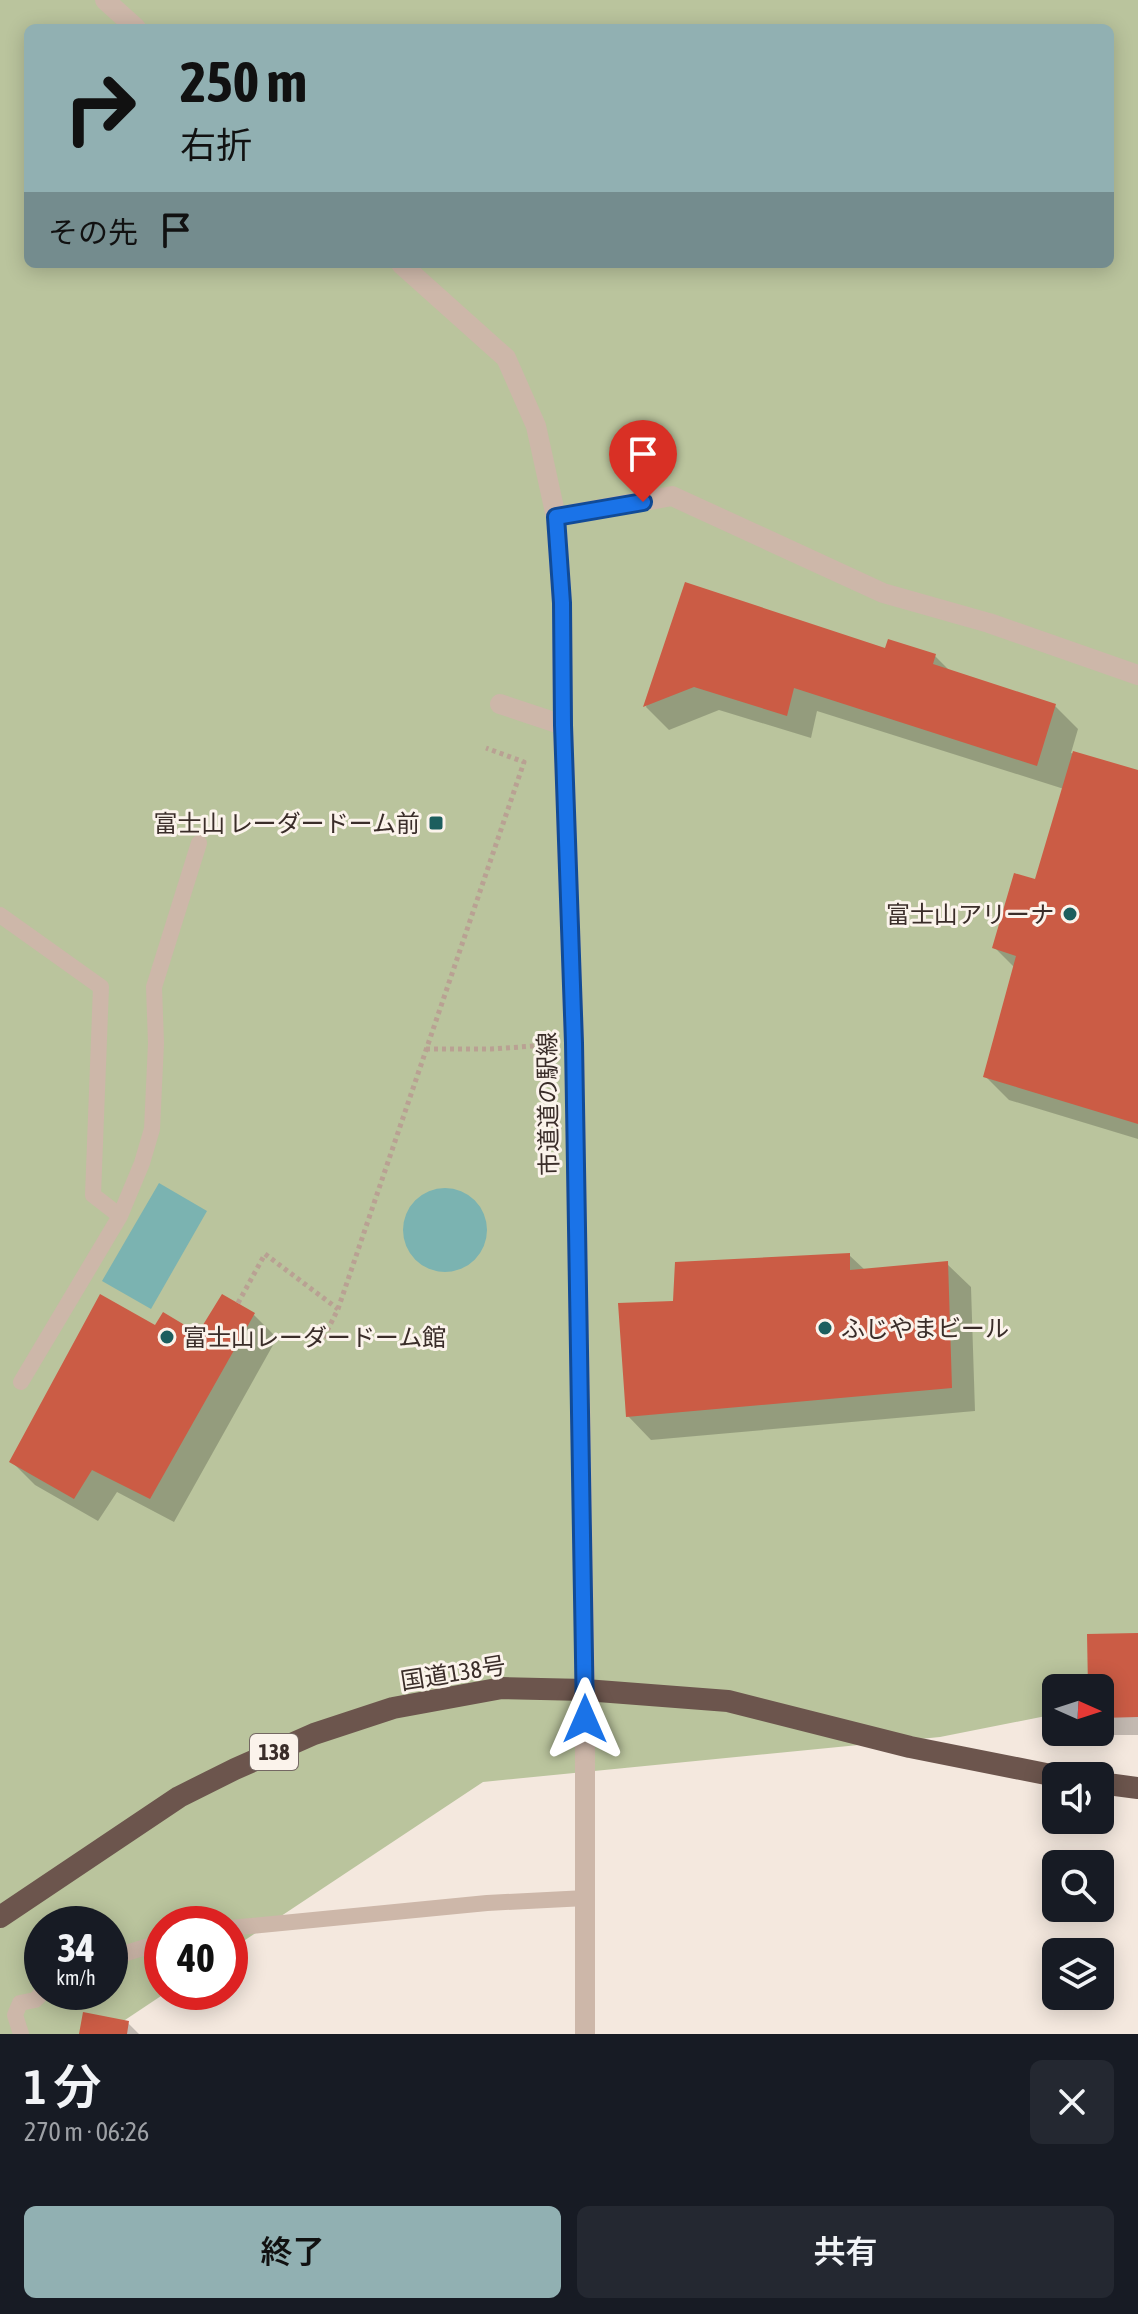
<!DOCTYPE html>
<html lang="ja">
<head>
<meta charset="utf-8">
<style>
	:root { --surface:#171b24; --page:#242831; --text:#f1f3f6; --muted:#9ea1a6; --accent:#91b0b2 }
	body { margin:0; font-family:"Asap Condensed","Noto Sans JP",sans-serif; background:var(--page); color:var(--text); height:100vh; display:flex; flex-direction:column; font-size:30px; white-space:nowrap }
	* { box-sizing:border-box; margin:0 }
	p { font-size:26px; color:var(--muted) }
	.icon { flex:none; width:44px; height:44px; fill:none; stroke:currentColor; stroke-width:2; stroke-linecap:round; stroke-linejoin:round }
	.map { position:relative; height:2034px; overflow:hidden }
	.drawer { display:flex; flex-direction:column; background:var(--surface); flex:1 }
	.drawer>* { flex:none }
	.hud { position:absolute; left:24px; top:24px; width:1090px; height:244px; border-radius:12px; box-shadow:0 4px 20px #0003; background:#91b0b2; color:#111; overflow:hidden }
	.needle { width:52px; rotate:93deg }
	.tools { position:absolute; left:1042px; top:1674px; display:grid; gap:16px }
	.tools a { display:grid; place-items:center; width:72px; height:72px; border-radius:12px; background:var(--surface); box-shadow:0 4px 20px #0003; font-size:40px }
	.speed { position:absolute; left:24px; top:1906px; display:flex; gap:16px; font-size:40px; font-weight:700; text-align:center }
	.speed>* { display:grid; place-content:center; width:104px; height:104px; border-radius:50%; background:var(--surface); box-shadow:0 4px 20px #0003; line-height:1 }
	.speed small { font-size:20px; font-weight:400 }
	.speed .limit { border:12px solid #d22; background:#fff; color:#111 }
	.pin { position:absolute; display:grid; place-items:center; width:68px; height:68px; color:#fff; margin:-82px -34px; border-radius:50% 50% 50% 0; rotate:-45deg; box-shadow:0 0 8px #0007 }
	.pin .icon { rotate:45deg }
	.me { position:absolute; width:88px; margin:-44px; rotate:0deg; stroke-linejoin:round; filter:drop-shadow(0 0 6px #0008) }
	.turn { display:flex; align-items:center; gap:28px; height:168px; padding:0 24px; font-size:36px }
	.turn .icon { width:104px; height:104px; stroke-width:2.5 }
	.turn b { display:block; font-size:56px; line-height:68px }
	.then { display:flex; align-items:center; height:76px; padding:0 24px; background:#0003; gap:16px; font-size:30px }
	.round { display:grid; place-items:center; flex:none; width:84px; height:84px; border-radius:12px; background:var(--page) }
	.summary { display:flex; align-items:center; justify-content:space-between; height:136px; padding:0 24px }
	h1 { font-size:48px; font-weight:600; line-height:60px }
	.action { display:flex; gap:16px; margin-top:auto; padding:16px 24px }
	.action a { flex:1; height:92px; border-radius:12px; background:var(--accent); color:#111; font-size:32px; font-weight:600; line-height:92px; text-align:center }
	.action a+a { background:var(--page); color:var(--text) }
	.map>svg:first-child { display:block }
</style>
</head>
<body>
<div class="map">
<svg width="1138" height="2034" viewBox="0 0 1138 2034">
	<rect width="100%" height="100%" fill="#f4e8de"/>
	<path fill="#bac49d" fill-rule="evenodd" d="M0,0H1138V1685L1056,1688V1714L940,1737L483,1782L230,1950V1924H162V1992H167L104,2034H0ZM28,28H1110V264H28ZM42,1924H110V1992H42Z"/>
	<path fill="#7bb3b1" d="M159,1183L207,1211L151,1309L102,1281Z
		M403 1230a42 42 0 1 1 84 0a42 42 0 1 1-84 0Z"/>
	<path fill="#0003" d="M687,585L886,650L935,656L950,671L1055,706L1078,729L1071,753L1138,772V1139L1009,1100L986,1077L1015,968L995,948L1036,882L1064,789L817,711L811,738L719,710L669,730L646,707Z
		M849,1255L865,1270L947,1264L971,1287L975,1411L651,1440L628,1416L674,1303Z
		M254,1315L277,1338L174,1522L117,1492L98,1521L35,1485L11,1461L156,1327L199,1336Z
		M1138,1635V1735H1108L1100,1727V1688H1090Z
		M128,2023L139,2034H81Z"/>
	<path fill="#cb5c45" d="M685,582L885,648L888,639L936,654L933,664L1056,704L1037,766L794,688L787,716L694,687L643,707Z
		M1073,751L1138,770V1124L983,1077L1016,956L992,948L1014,873L1035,879Z
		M850,1253V1270L948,1261L952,1388L626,1417L618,1303L673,1301L675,1262Z
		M100,1294L155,1325L163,1312L198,1333L222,1294L255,1313L150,1499L92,1470L74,1499L9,1462Z
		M1138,1633V1717L1100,1718V1688H1088L1087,1634Z
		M83,2012L129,2021L127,2034H79Z"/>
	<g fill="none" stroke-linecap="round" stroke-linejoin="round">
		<path stroke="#b9a193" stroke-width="5" stroke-dasharray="4 4" stroke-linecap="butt" d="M426,1049H491L549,1045
			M238,1303L265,1254L338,1309
			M320,1345L338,1309L524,762L486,748"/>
		<path stroke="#cdb7a9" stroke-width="16" d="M0,915L101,987L93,1195L120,1216L142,1163L152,1129L156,1043L154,987L199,843
			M21,1382L120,1216
			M230,1928L487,1903L586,1898
			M110,1958L162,1942
			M21,2034L15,2015L20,2003L35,2000L43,1992"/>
		<path stroke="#cdb7a9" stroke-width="20" d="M105,0L136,28
			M401,264L506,358L536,426L556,517L672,496L883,593L989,623L1138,675
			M556,517L562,603L563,725L574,1043L585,1690V2034
			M500,704L563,725"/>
		<path stroke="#6c554d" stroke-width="22" d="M1100,1783L1138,1788
			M0,1917L179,1797L235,1769L314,1734L393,1708L502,1688L585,1690L728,1701L910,1747L1056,1776"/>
	</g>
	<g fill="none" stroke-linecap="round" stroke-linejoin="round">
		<g stroke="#114b97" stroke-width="20">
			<path id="route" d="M585,1719L574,1043L563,725L562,603L556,517L643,502"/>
		</g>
		<use href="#route" stroke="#1a73e8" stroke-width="14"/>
	</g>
	<g fill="#1c5e5e" stroke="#fbf3eb" stroke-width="3">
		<rect x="428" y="815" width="16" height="16" rx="4"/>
		<circle cx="1070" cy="914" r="8"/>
		<circle cx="825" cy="1328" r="8"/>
		<circle cx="167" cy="1337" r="8"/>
	</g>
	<g text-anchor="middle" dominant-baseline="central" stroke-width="6" stroke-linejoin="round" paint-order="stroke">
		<rect fill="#fbf3eb" stroke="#746863" stroke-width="2" x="250" y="1734" width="48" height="36" rx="6"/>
		<g font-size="22" font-weight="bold" fill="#3a2d29">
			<text x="274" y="1752">138</text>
		</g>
		<g font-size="24" fill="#3a2d29" stroke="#fbf3eb" text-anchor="end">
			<text x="420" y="823">富士山 レーダードーム前</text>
			<text x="1054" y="914">富士山アリーナ</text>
			<text x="841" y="1328" text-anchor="start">ふじやまビール</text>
			<text x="183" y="1337" text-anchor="start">富士山レーダードーム館</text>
		</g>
		<g font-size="24" fill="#3a2d29" stroke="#fbf3eb">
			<text transform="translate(548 1104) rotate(-91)">市道道の駅線</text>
			<text transform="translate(453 1673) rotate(-9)">国道138号</text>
		</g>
	</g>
</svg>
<div class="tools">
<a><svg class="needle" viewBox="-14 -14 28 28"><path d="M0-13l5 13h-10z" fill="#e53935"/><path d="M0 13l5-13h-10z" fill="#9ea1a6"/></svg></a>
<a><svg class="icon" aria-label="sound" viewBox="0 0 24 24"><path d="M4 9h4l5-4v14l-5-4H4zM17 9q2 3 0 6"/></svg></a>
<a><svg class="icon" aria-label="search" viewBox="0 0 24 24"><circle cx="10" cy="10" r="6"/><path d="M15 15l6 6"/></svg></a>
<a><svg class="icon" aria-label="layers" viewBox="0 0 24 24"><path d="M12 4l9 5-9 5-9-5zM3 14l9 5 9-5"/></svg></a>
</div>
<div class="speed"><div>34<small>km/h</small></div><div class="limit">40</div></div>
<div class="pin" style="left:643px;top:502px;background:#d93025"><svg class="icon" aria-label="arrive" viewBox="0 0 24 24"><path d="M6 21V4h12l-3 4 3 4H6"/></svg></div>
<svg class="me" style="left:585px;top:1719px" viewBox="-20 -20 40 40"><path d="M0-17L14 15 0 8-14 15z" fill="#1a73e8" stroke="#fff" stroke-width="4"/></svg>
<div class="hud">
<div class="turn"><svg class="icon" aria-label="right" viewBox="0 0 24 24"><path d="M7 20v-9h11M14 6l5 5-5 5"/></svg><div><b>250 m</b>右折</div></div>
<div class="then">その先<svg class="icon" aria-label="arrive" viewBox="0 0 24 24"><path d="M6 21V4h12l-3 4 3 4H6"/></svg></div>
</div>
</div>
<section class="drawer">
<div class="summary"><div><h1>1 分</h1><p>270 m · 06:26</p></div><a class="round"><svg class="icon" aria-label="close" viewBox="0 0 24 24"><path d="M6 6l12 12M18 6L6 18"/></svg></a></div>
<div class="action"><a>終了</a><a>共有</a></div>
</section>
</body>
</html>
